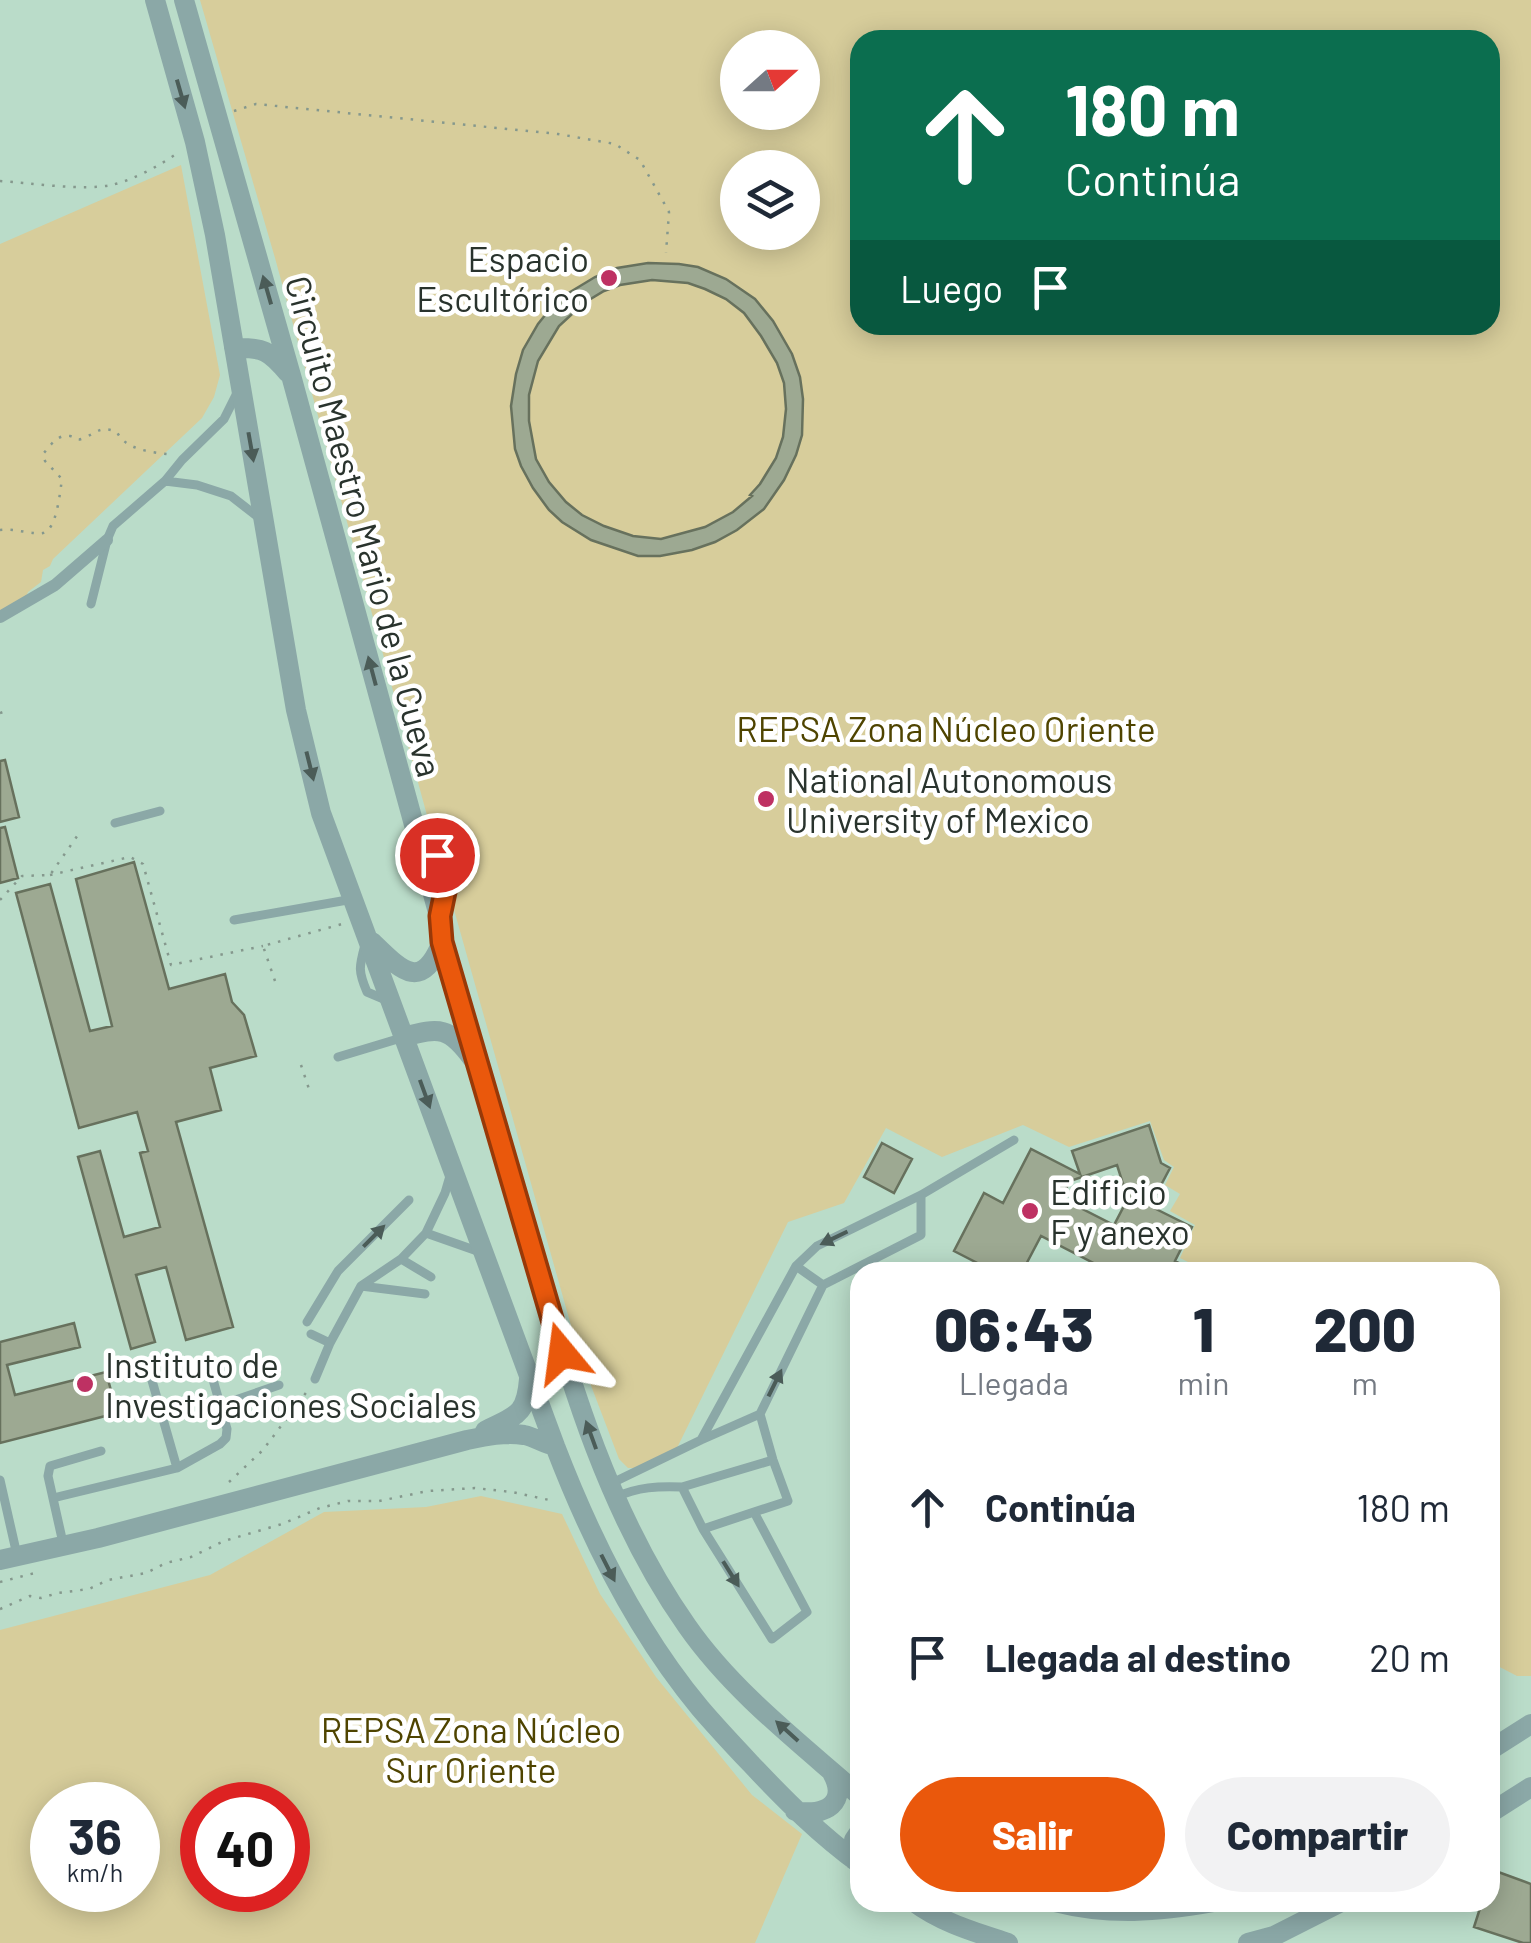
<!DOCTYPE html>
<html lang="es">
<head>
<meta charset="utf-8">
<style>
	:root { --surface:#fff; --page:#f2f2f3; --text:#1f2937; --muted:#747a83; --accent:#ea580c }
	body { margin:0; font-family:Barlow,sans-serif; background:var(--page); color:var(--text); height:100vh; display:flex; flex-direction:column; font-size:38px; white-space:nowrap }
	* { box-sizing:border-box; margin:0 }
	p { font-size:32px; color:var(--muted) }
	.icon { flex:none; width:55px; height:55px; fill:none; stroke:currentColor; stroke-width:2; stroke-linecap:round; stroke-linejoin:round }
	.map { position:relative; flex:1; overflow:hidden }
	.side { position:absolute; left:850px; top:1262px; width:650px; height:650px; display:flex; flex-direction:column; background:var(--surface); border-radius:30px; box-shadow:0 5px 25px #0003 }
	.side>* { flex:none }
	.hud { position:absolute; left:850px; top:30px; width:650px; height:305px; border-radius:30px; box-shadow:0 5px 25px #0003; background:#0b6e4f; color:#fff; overflow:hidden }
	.needle { width:65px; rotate:69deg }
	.fabs { position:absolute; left:720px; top:30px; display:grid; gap:20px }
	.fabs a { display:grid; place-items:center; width:100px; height:100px; border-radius:50%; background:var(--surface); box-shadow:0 5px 25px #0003; font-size:50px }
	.speed { position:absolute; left:30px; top:1782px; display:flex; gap:20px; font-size:50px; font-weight:700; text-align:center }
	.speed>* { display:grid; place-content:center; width:130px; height:130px; border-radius:50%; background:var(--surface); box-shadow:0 5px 25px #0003; line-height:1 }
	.speed small { font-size:25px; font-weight:400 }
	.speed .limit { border:15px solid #d22; background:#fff; color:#111 }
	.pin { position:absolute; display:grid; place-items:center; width:85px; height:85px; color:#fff; margin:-42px; border:5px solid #fff; border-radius:50%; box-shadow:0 2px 10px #0007 }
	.me { position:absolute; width:110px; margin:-55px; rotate:344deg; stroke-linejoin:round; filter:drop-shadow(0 0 8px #0008) }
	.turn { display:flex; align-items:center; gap:35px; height:210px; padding:0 50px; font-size:45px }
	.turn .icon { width:130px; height:130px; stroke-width:2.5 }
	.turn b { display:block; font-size:70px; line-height:85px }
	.then { display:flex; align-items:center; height:95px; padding:0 50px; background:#0003; gap:20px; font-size:38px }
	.eta { display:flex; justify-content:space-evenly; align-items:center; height:170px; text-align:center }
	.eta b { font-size:60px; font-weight:800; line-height:70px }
	.action { display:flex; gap:20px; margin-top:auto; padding:20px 50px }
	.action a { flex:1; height:115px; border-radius:60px; background:var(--accent); color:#fff; font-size:40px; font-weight:800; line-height:115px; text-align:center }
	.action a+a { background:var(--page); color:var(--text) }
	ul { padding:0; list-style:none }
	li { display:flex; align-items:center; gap:30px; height:150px; padding:0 50px }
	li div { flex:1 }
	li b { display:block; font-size:38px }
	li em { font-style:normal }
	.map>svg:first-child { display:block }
</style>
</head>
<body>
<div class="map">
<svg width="1531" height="1943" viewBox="0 0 1531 1943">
	<rect width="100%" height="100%" fill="#cce6d7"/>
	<path fill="#badcc9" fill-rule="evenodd" d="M0,0H1531V1943H0ZM860,40H1490V325H860ZM738,48H802V112H738ZM738,168H802V232H738ZM860,1272H1490V1902H860ZM52,1805H138V1890H52ZM202,1805H288V1890H202Z"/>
	<path fill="#d7cd9b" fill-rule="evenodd" d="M200,0H1531V1676H1517L1490,1662V1272H1208L1180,1258L1195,1225L1170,1211L1180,1194L1165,1185L1174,1167L1164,1160L1150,1121L1069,1147L1023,1125L942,1157L886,1128L844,1203L788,1222L677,1448L636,1468H628L619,1459L579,1354L451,899L459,874L467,871L460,845L450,847L431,830L275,258ZM860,40H1490V325H860ZM738,48H802V112H738ZM738,168H802V232H738Z
		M181,165L220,375L214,397L202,418L53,559L50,566L43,570L41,582L28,592L26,597L0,611V244Z
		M481,1496L562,1514L600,1594L656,1677L752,1795L802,1834L755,1943H0V1630L210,1575L324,1512L426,1507ZM52,1805H138V1890H52ZM202,1805H288V1890H202Z"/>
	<path fill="#9da992" stroke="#67715d" stroke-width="2.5" fill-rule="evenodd" d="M648,263L679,264L698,267L726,279L755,299L773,321L792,354L800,377L803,399L802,435L796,455L784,480L764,509L737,530L715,542L692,550L660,556H638L591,540L562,522L549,510L533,488L521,466L515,449L511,406L516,374L523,350L538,324L550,309L562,297L595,277L617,268ZM652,280L688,283L705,289L726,299L744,313L761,336L777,363L784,383L786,409L783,437L776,458L760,484L750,495L752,496L733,512L705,527L661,539L633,536L604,526L582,515L566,502L549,482L536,459L529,421V395L538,361L559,326L584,303L604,291L620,285Z
		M5,760L19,817L0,822V761Z
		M5,827L18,878L0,883V828Z
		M134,862L169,989L225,974L232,1002L244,1015L256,1056L210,1068L221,1110L176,1122L233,1327L186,1340L166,1267L136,1275L155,1342L131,1349L78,1157L100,1151L124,1237L160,1227L140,1153L148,1151L137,1112L79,1128L16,893L50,884L90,1031L112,1026L76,879Z
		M1149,1125L1161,1163L1170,1168L1150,1206L1192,1227L1175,1261L1197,1272H1111L1041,1236L1022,1272H995L954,1251L984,1193L1003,1203L1031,1149L1080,1174L1072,1151ZM1117,1165L1125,1190L1120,1199L1126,1202L1114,1225L1061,1198L1070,1181Z
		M882,1143L912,1159L894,1193L864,1177Z
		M74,1323L80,1347L7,1365L15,1395L106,1372L117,1413L0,1443V1342Z
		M1490,1869L1531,1884V1943H1523L1474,1927L1482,1902H1490Z"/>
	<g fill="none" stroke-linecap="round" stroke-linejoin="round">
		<path stroke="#85988d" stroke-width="2.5" stroke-dasharray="2.5 8" stroke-linecap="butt" d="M234,111L256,104L558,134L615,144L640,160L669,212L666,253
			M0,181C29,183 85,191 111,185C131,181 159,166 176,154
			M0,530C13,528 34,535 43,533C57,530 60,491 62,479L45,461L43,454C51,445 57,434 70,436C80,438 75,442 86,437C99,431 101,426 117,432C125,449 149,452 167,454
			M0,713L9,710
			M50,875L130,857L143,864L171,965L263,946
			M0,900L22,876L50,875L80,832
			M275,981L263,946L342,924
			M301,1065L309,1089
			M229,1482L263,1450L308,1390
			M0,1582L35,1573
			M0,1609L30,1596L41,1598L58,1593L89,1589L108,1580L146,1573L166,1563L191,1557L224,1541L282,1524L320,1508L348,1501H379L428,1491L475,1488L512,1492L554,1501"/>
		<path stroke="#8ba8a7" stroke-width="9" d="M165,481L197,485L231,496L258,517
			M91,604L107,540L113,526L165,481L182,460L224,419L238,391
			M115,823L160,811
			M424,841C445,862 448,879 441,908
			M234,920L353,899
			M365,945C359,967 358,971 367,992L386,1000
			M338,1057L401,1038
			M426,1233L480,1252
			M401,1259L431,1277
			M796,1266L823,1285
			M361,1286L425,1294
			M307,1322L338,1271L409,1200
			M311,1334L330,1343
			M151,1377L177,1468
			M315,1379L330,1343L361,1286L401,1259L426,1233L445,1193L450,1176
			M221,1405L279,1385
			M701,1440L760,1414
			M0,1480L17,1555
			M610,1484L701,1440L796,1266L817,1246L921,1195L1014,1140
			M682,1487L773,1460
			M616,1497C638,1487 658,1486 682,1487L703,1529L772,1639L807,1612L754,1512L788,1501L773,1460L760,1414L823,1285L921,1235V1195
			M53,1498L177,1468L220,1444L226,1438L227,1429L208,1362
			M703,1529L754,1512
			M63,1543L48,1476L50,1466L101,1451"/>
		<path stroke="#8ba8a7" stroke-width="12" d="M0,617L55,585L107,540"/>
		<path stroke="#8ba8a7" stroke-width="20" d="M155,0L195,142L215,235L296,710L321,813L555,1446C591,1540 636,1631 700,1708C717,1728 735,1747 752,1765C786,1801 820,1835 860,1864
			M184,0L292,379L439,916L442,942C475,1046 504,1151 534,1256C570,1383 610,1517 687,1626C733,1692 800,1743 860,1796
			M234,348C263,347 270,351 288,373
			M372,942C401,970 421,993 442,942
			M404,1037C440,1027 449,1027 472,1058
			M485,1431C516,1415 526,1416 529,1379
			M0,1560L98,1538L467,1440C486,1436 505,1432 524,1435C535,1437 544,1444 555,1446
			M1490,1750L1531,1724
			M795,1811C825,1817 850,1803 831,1771
			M1490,1813L1531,1787
			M854,1860V1840L860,1831
			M914,1902C942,1923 975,1932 1008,1943
			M1055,1902C1110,1916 1158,1912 1214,1902
			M1248,1943L1274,1936L1341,1902"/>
	</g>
	<defs><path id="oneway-solid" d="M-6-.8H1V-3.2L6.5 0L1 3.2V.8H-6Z" transform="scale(2.5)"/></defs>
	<g fill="#4b5c58">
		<use href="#oneway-solid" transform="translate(181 94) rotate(74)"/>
		<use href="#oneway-solid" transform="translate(267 290) rotate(-106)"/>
		<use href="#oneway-solid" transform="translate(251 447) rotate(80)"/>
		<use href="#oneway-solid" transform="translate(372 671) rotate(-105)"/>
		<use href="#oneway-solid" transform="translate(310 766) rotate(76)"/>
		<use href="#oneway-solid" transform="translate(425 1094) rotate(70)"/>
		<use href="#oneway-solid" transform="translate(374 1236) rotate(-45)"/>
		<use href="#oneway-solid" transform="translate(834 1238) rotate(154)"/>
		<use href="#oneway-solid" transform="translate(775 1383) rotate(-64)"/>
		<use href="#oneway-solid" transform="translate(591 1435) rotate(-110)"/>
		<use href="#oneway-solid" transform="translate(608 1568) rotate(63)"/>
		<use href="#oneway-solid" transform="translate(731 1574) rotate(58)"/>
		<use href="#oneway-solid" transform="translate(787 1731) rotate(-138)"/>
	</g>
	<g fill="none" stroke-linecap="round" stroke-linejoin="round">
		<g stroke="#983908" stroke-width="25">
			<path id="route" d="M437,855L446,887L440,916L442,942L562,1353"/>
		</g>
		<use href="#route" stroke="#ea580c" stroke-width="18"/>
	</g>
	<g fill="#be3163" stroke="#fff" stroke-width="4">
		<circle cx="609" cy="278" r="10"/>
		<circle cx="766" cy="799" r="10"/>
		<circle cx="1030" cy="1211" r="10"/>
		<circle cx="85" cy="1384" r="10"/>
	</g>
	<g text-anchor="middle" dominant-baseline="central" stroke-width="9" stroke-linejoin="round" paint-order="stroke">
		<g font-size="35" fill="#29332d" stroke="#fff" text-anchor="start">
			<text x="589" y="258" text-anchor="end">Espacio<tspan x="589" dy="40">Escultórico</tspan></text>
			<text x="786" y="779">National Autonomous<tspan x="786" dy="40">University of Mexico</tspan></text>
			<text x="1050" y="1191">Edificio<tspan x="1050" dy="40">F y anexo</tspan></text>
			<text x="105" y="1364">Instituto de<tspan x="105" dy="40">Investigaciones Sociales</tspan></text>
		</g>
		<g font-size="35" fill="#29332d" stroke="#fff">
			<text transform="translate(365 526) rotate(75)">Circuito Maestro Mario de la Cueva</text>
		</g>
		<g font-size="35" fill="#4f4400" stroke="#fff">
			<text x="946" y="728">REPSA Zona Núcleo Oriente</text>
			<text x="471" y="1729">REPSA Zona Núcleo<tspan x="471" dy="40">Sur Oriente</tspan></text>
		</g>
	</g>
</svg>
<div class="fabs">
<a><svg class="needle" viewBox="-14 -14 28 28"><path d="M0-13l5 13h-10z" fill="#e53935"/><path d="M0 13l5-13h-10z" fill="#747a83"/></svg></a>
<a><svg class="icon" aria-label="layers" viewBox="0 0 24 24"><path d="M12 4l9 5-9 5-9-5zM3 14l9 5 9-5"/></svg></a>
</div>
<div class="speed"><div>36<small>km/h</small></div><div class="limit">40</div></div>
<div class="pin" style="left:437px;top:855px;background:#d93025"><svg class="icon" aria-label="arrive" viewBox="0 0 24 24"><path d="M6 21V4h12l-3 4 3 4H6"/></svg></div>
<svg class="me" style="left:562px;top:1353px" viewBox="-20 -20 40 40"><path d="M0-17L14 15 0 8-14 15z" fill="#ea580c" stroke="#fff" stroke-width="4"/></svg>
<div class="hud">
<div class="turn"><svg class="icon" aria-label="ahead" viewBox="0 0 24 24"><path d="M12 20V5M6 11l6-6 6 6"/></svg><div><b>180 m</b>Continúa</div></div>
<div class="then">Luego<svg class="icon" aria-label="arrive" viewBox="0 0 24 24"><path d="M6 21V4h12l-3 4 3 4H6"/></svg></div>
</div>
<section class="side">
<div class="eta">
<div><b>06:43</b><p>Llegada</p></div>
<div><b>1</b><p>min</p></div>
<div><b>200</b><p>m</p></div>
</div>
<ul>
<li><svg class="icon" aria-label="ahead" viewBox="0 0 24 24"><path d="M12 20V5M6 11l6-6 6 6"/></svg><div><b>Continúa</b></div><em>180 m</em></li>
<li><svg class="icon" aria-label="arrive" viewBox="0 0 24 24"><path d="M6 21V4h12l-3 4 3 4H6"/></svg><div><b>Llegada al destino</b></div><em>20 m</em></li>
</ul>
<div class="action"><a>Salir</a><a>Compartir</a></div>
</section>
</div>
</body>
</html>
